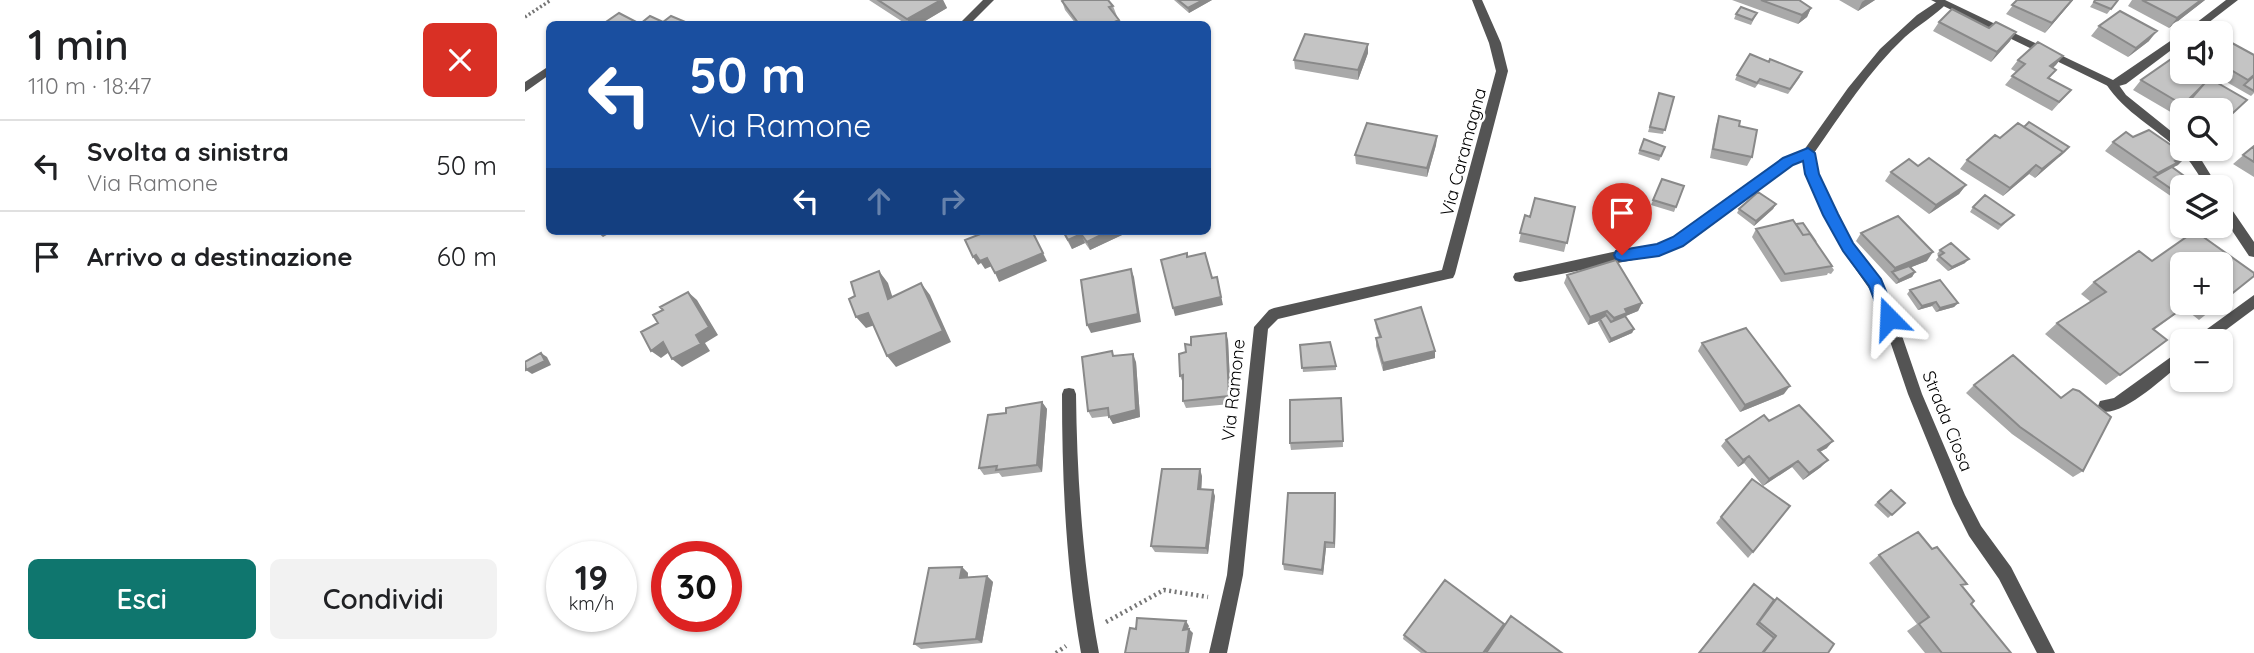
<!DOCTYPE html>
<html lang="it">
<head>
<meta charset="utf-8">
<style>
	:root { --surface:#fff; --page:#f2f2f2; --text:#202124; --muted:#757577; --line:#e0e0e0; --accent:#0f766e }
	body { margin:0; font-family:Quicksand,sans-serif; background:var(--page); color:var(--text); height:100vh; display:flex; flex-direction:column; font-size:26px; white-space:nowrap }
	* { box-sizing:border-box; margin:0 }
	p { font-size:23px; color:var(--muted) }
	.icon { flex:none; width:38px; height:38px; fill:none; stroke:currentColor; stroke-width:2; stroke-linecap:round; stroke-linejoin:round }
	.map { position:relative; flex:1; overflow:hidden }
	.details { display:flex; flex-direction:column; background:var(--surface); width:525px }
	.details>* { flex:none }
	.banner { position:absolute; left:21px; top:21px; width:665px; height:214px; border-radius:10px; box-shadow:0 2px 5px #0004; background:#1a4fa0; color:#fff; overflow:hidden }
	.fabs { position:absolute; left:1645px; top:21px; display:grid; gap:14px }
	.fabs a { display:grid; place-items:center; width:63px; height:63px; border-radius:10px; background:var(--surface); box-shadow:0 2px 5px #0004; font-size:35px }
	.speed { position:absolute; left:21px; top:541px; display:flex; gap:14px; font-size:35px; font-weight:700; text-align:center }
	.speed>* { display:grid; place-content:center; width:91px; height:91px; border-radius:50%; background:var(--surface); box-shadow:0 2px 5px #0004; line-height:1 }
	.speed small { font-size:18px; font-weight:400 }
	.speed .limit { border:10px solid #d22; background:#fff; color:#111 }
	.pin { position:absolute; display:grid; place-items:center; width:60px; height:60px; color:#fff; margin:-72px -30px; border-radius:50% 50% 50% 0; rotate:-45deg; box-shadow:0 0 7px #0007 }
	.pin .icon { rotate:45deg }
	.me { position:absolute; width:77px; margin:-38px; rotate:339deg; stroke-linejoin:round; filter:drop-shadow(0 0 5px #0008) }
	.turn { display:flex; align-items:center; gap:24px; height:147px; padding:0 28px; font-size:32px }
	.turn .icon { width:91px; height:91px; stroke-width:2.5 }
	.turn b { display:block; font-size:49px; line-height:60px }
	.lanes { display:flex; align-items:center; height:66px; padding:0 28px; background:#0003; justify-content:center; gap:35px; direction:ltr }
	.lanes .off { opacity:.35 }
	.round { display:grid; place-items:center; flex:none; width:74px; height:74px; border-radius:10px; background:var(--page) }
	.head { display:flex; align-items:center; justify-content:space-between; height:119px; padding:0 28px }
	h1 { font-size:42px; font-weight:600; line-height:52px }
	.cta { display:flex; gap:14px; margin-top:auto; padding:14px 28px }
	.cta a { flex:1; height:80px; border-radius:10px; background:var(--accent); color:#fff; font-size:28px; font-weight:600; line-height:80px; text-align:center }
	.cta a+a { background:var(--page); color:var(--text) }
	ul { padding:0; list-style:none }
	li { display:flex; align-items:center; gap:21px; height:91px; padding:0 28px; border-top:2px solid var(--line) }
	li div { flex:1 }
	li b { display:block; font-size:26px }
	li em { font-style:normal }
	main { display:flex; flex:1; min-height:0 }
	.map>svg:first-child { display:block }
</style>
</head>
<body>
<main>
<section class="details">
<div class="head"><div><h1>1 min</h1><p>110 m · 18:47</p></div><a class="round" style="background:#d93025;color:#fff"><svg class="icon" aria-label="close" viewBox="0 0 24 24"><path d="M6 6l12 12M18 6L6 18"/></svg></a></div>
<ul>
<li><svg class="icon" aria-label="left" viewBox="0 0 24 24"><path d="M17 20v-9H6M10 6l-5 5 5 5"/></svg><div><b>Svolta a sinistra</b><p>Via Ramone</p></div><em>50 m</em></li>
<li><svg class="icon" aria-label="arrive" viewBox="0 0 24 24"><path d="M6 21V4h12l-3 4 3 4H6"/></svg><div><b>Arrivo a destinazione</b></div><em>60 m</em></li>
</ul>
<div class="cta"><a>Esci</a><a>Condividi</a></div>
</section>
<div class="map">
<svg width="1729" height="653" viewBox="0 0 1729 653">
	<rect width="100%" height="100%" fill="#fff"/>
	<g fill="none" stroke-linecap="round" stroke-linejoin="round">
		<path stroke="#767676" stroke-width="3.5" stroke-dasharray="2 2.5" stroke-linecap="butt" d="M0,17L26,0"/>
		<path stroke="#767676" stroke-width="4.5" stroke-dasharray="2 3.5" stroke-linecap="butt" d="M581,622L639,590L683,597
			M531,653L541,646"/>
		<path fill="#545454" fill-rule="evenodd" d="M458,0H469L445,24H434Z
			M947,0H957L976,43L983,71L930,274L928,278L923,279L753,319L743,329L718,575L702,653H684L702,575L729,327L744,310L749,308L917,270L971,71L964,43Z
			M1413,1H1421L1422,3C1410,16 1393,25 1380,37C1344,71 1317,113 1289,153L1293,174L1312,215L1328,243L1363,295L1397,394L1440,495L1456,526L1486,567L1530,653H1512L1474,579L1444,536L1428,504L1383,394L1350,297L1318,251L1300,215L1281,174L1278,160L1267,165L1158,245L1139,254L995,282L990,281L988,277L990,273L995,272L1097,250L1132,245L1148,237L1259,159L1279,150L1323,88L1355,49L1392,15Z
			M24,66V75L0,92V82Z
			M1587,80L1591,81L1601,95L1657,140V149H1667L1674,156L1693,187H1681C1673,174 1666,161 1655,151C1631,128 1600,113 1581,84Z
			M1696,199L1701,201L1729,242V257L1724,256L1696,214Z
			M1729,295V309L1686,341H1669L1671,337Z
			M1657,349V363C1639,377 1597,418 1575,411L1573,406L1575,401L1589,398Z
			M544,388L549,389L551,394C552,481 558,567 574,653H556C541,567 537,481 537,394L539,389Z"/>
		<path fill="#545454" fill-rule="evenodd" d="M1406,0H1420L1588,80L1657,33V42L1601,84L1587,88Z
			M1701,0H1713L1670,33H1658Z"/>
	</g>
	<path fill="#a9a9a9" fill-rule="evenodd" d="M344,0H418L422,8L395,24H381Z
		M649,0H687L664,13Z
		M1207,0H1274L1286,8L1282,17L1273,24Z
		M1314,0H1350L1333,11Z
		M1492,0H1548L1520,33L1481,14Z
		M1570,0H1593L1582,14L1565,7Z
		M1607,0H1680L1644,28L1603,6Z
		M537,1L588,6L595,24H551L540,10Z
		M1232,13L1226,25L1209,19L1211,14Z
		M1414,22L1464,28L1485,41L1466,62L1408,31Z
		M1574,26L1624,41L1603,57L1566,36Z
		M1696,37L1729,55V93L1726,96L1684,72H1696Z
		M843,44V53L833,80L770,69L769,60Z
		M1538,56L1528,68L1525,78L1546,90L1527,111L1480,85L1491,72L1486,69L1493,60Z
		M1212,75L1275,77L1263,94L1233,84L1230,88L1210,80Z
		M1670,76L1671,79L1696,110H1673L1662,103L1673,90L1649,114L1608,90L1616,80Z
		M1134,93L1149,97L1138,134L1123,132Z
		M1194,116L1214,126L1227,157L1222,166L1185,158L1191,125Z
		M1499,127L1544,147L1510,178L1504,174L1478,196L1435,169L1442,160L1475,138Z
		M912,136L911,145L902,177L831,164L830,155Z
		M1608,137L1653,165L1648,167L1670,184L1666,187H1657V194L1650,199L1580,151L1588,142Z
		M1119,139L1138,152L1134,161L1113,154Z
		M1729,146V177L1708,164Z
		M1393,166L1441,185L1434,194L1404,214L1360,181L1366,172Z
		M1137,179L1159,186L1149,212L1126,205Z
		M1251,204L1248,209L1229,226L1212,213L1214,209Z
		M1050,207L1039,252L994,242L1000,215L1005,217Z
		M1448,207L1489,215L1473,230L1445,212Z
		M1271,224L1307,267L1309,270L1306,274L1303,273L1302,275L1256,282L1227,237L1231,229Z
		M537,231H595L597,235L565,250L560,243L547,249Z
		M1670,231L1729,273V276L1674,320L1659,308L1629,330L1642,340L1581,385L1520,334L1532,323L1566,302L1556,294L1569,282L1614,251L1627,261ZM1657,264H1696V303H1657Z
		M1336,233L1402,261L1386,267L1390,272L1387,277L1371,284L1331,241Z
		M1415,250L1440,263L1423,271L1411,260L1414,256L1412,254Z
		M1042,275L1117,303L1113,311L1100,316L1109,329L1107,333L1084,343L1073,323L1074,321L1063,325L1039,283Z
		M1385,290L1433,303L1429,307L1411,312L1407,306L1393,310L1382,294Z
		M850,320L910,358L858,371L851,346V338L854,337L851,328Z
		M703,340L706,404L661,408L658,401V383L655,376L661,352Z
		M1177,343L1259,394L1215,412L1173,351Z
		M775,345L811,366V370L778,372Z
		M589,356L611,362L615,417L588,424L584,416L567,418L563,411Z
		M1449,385L1558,471L1548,477L1487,434L1441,393Z
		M517,402L522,409L517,472L477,477L474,473L459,475L454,468L481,413Z
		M817,405L818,447L766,450L765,443Z
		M1244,421L1302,448L1295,452L1296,467L1278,480L1267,467L1238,486L1219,463L1213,467L1196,446L1201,440Z
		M677,476L676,489L690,496L683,554L630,552L626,546Z
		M1227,479L1228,552L1223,558L1191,523Z
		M1366,490L1380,503L1363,518L1349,505Z
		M811,500L810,548H801L798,575L759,570L758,564Z
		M1354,555L1437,587L1446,604L1486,653H1400L1382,631L1392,624L1344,563Z
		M437,567L443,573V577L462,576L468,582L457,643L396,649L389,644Z
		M1229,584L1249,600L1252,598L1303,653H1173L1224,590Z
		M979,624L977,629L960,653H896L878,639L879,635Z"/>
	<path fill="#898989" d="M416,0H418L422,8L395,24H385L382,19Z
		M678,0H687L664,13L663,8Z
		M1340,0H1350L1333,11L1337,2Z
		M1547,0H1548L1520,33L1527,23Z
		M1676,0H1680L1644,28L1652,18Z
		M1286,8L1282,17L1273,24L1277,15Z
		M594,20L595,24H585Z
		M1632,31L1624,41L1603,57L1611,48Z
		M1491,32L1485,41L1466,62L1472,52Z
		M843,44V53L833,80V70Z
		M1538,56L1531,65L1518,76L1525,66Z
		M912,136L911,145L902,177V168Z
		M1544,147L1540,152L1510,178L1517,169Z
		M1662,156L1653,165L1629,177L1650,161Z
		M1511,165L1504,174L1478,196L1485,188Z
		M1441,185L1434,194L1404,214L1411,205Z
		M1251,204L1248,209L1229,226L1231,221Z
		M71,231H89L78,237Z
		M584,231H595L597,235L565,250L562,242Z
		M556,234L560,243L547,249L543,240Z
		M1408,252L1402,261L1369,274L1367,272L1370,268Z
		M518,253L522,261L474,282L470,273Z
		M451,255L462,258L467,266L460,269L456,263L453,265L448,257Z
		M1444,259L1440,263L1423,271L1427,267Z
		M606,269L609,277L616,322L566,333L562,325Z
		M354,271L363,283L372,311L363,299Z
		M1390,272L1387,277L1371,284L1374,280Z
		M692,277L698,305L650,316L648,308Z
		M396,283L405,295L426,342L371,367L362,356Z
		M163,292L172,300L193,335L180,343L185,351L157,367L147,359L171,335Z
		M1411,302L1407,306L1393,310L1397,306Z
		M1117,303L1113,311L1101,316L1099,321L1086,326L1089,318L1100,309Z
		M1433,303L1429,307L1411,312L1415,308Z
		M1082,311L1079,319H1075L1074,321L1063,325L1065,317Z
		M343,313L353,324L341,328L331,317Z
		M1109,329L1107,333L1084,343L1086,339Z
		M701,333L703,340L706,404L704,396Z
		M138,342L147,350L136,358L126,351Z
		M910,351V358L858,371V363Z
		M16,353L22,357L26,365L7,374L1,370Z
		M608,354L611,362L615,417L588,424L584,417Z
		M1265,386L1259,394L1215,412L1220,405Z
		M517,402L522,409L517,472L512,465Z
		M1308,441L1302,448L1287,456L1293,450Z
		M1224,456L1219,463L1213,467L1218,460Z
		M1303,460L1296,467L1278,480L1284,473Z
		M1273,461L1267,467L1238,486L1244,479Z
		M675,469L677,476L676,496L673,489Z
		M688,490L690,496L683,554L681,548Z
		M810,493L811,500L810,548L809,543Z
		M800,542L801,548L798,575L797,570Z
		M437,567L443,573L442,583L435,578Z
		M462,576L468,582L457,643L451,639Z
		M661,621L664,626L661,635L658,630Z
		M979,624L977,629L960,653H958Z
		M664,629L668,633L664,653H661Z"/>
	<path fill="#c4c4c4" stroke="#898989" stroke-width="2" d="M353,0H416L382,19Z
		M539,0H583L588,6L584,7L594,20L585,24H554L537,1Z
		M653,0H678L663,8Z
		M1236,0H1274L1286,8L1277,15Z
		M1492,0H1547L1527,23L1487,5Z
		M1570,0H1593L1586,9L1569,2Z
		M1617,0H1676L1652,18Z
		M1216,7L1232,13L1227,20L1211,14Z
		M1427,9L1464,28L1471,22L1491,32L1472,52L1414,22Z
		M1595,11L1632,31L1611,48L1574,26Z
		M94,13L115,24L125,16L138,22L146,16L163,23L162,24H78Z
		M780,34L843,44L833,70L769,60Z
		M1696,37L1729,55V75L1723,80L1696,64Z
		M1513,42L1538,56L1525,66L1531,70L1523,78L1546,90L1534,102L1487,76L1500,64L1493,60Z
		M1225,54L1244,62L1245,59L1277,72L1265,89L1235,79L1232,83L1212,75Z
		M1652,55L1657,58V72H1673L1670,75L1671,79L1679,84L1658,105L1616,80Z
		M1729,76V91L1719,85Z
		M1684,78L1722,100L1696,124V110H1680L1682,108L1666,99Z
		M1134,93L1149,97L1140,130L1125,127Z
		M1194,116L1215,121L1214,126L1232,130L1227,157L1188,149Z
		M1504,122L1544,147L1534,156L1538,152L1499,127Z
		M842,123L912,136L902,168L830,155Z
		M1493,123L1538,152L1517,169L1511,165L1485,188L1442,160L1470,135L1475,138Z
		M1624,130L1662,156L1650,161L1652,163L1633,173L1588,142L1601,132L1608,137Z
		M1119,139L1140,147L1136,156L1115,150Z
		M1729,146V162L1718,155Z
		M1404,158L1441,185L1411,205L1366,172L1384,159L1393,166Z
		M1647,167L1670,184L1665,187H1657V193L1655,195L1629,177Z
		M1137,179L1159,186L1151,207L1128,200Z
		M1233,192L1251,204L1231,221L1214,209Z
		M1460,195L1489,215L1476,225L1448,207Z
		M1010,198L1050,207L1042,243L995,233L1000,215L1005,217Z
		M1373,216L1408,252L1370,268L1336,233Z
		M1268,220L1278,235L1285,234L1307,266L1260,274L1231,229Z
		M1278,223L1291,242L1285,234L1278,235L1271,224Z
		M463,231H507L518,253L470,273L462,258L455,261L451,255L448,257L440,240Z
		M538,231H584L562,242L556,234L543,240Z
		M1670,231L1729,273V276L1689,308L1682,303H1696V264H1657V303H1665L1628,329L1642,340L1595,375L1532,323L1581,292L1569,282L1614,251L1627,261Z
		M1426,243L1444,259L1427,267L1414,256L1419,253L1415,250Z
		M662,253V257L680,253L687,278L692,277L696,297L648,308L636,260Z
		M1091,260L1117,303L1100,309L1102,313L1089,318L1082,311L1065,317L1042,275Z
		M1384,266L1390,272L1374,280L1367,272Z
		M606,269L613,314L562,325L556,280Z
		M354,271L363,299L396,283L418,331L362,356L343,313L331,317L324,299L330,296L326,282Z
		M1415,280L1433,303L1415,308L1411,302L1397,306L1385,290Z
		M163,292L184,327L171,335L176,344L147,359L138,342L126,351L116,332L133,323L128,315L138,310L135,307Z
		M896,307L910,351L858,363L851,338L856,337L850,320Z
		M1081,315L1086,322L1100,316L1109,329L1086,339L1075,319Z
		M1221,328L1265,386L1220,405L1177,343Z
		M701,333L704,396L658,401V375L655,376L654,354L661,352L660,344L666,345V337Z
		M805,342L811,366L777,368L775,345Z
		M587,351L588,356L608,354L611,410L584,417L583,408L563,411L557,357Z
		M16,353L20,361L1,370L0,362Z
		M1488,355L1536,398L1548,389L1554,391L1586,417L1558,471L1495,427L1449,385Z
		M816,398L818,441L765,443V400Z
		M517,402L512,465L471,470L472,466L454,468L463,415L481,413V408Z
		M1274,405L1308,441L1293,450L1303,460L1284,473L1273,461L1244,479L1224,456L1218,460L1201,440L1239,415L1244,421Z
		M637,469H675L673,489L688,490L681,548L626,546Z
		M1227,479L1265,506L1228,552L1196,517Z
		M1366,490L1380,503L1367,515L1353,502Z
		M763,493H810L809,543L800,542L797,570L758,564Z
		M1393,532L1407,549L1412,547L1442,584L1436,585L1449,601L1446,604L1486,653H1417L1394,624L1404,617L1354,555Z
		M437,567L435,578L462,576L451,639L389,644L404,568Z
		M920,580L979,624L958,653H902L879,635Z
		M1229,584L1249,600L1232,624L1249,638L1237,653H1174Z
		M1252,598L1309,644L1303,653H1238L1251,636L1234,622Z
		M986,616L1037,653H961Z
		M612,618L661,621L658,630L664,629L661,653H600L605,628L611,629Z"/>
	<path fill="#1a73e8" stroke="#114b97" stroke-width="2" d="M1283,148L1290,153L1294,174L1313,214L1328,243L1356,279L1372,318L1369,323H1358L1344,286L1318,251L1298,215L1280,174L1278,161L1268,165L1158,246L1134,256L1097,261L1091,259L1089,255L1091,251L1132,244L1148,237L1258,158Z"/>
	<g text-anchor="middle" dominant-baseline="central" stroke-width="5" stroke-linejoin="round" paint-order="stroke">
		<g font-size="18" fill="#000" stroke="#fff">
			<text transform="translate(938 152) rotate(-75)">Via Caramagna</text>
			<text transform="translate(708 390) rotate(-84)">Via Ramone</text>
			<text transform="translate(1423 421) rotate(68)">Strada Ciosa</text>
		</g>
	</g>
</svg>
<div class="fabs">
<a><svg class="icon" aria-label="sound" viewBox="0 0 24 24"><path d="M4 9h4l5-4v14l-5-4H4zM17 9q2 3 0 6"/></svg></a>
<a><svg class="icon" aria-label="search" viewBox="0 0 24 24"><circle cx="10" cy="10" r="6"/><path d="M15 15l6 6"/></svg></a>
<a><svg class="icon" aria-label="layers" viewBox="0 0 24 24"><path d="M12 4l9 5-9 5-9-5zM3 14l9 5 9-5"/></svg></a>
<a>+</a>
<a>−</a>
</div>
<div class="speed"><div>19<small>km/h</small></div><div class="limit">30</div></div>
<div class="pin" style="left:1097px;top:255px;background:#d93025"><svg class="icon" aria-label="arrive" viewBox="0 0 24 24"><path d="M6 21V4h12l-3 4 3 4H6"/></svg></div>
<svg class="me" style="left:1364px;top:318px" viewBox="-20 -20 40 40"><path d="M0-17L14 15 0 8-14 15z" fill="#1a73e8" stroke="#fff" stroke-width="4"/></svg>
<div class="banner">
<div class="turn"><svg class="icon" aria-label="left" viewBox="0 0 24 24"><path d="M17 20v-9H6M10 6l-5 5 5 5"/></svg><div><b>50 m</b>Via Ramone</div></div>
<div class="lanes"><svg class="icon" aria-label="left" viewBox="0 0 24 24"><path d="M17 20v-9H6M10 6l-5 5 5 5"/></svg><svg class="icon off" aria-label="ahead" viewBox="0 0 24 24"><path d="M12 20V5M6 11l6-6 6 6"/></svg><svg class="icon off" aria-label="right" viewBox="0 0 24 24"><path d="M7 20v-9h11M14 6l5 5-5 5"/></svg></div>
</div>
</div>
</main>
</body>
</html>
